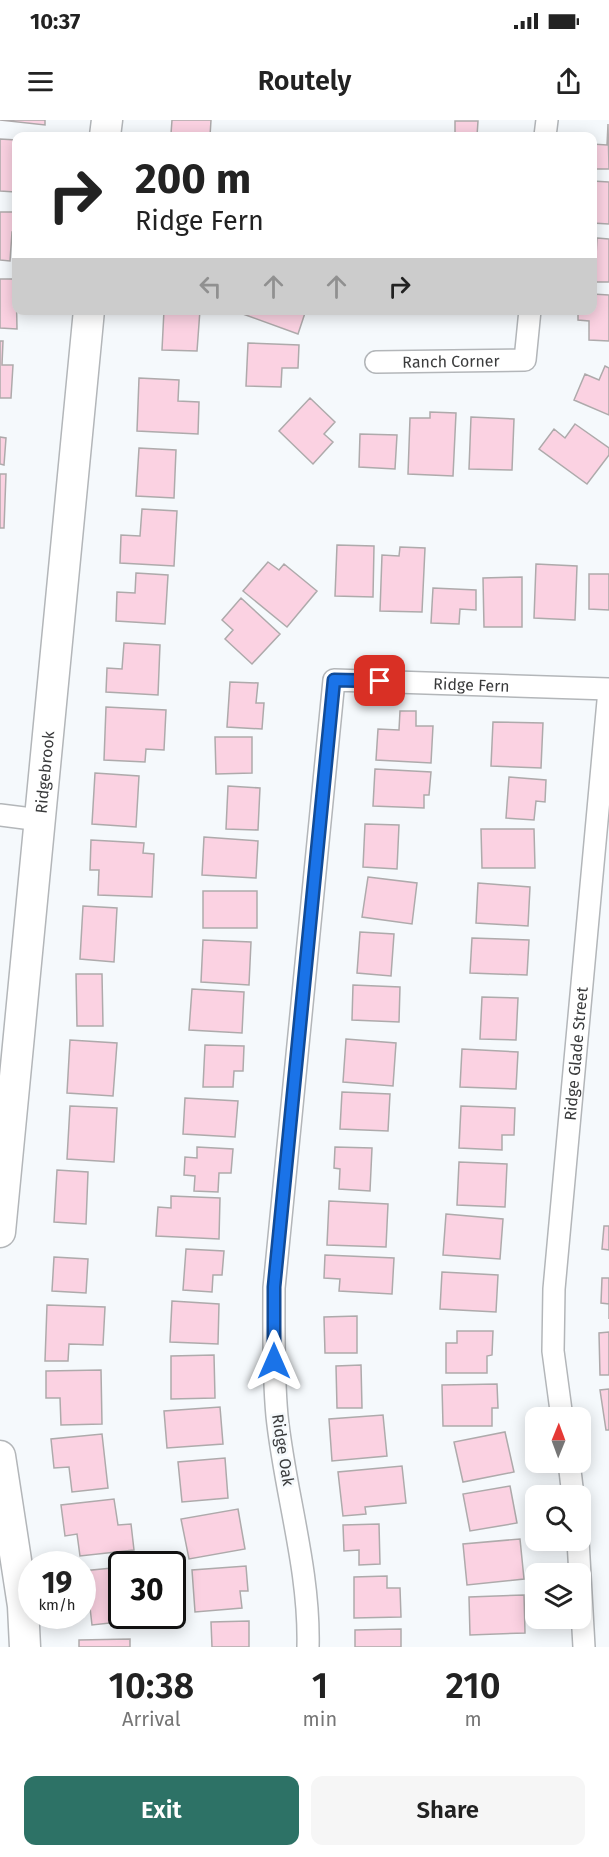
<!DOCTYPE html>
<html lang="en">
<head>
<meta charset="utf-8">
<style>
	:root { --surface:#fff; --page:#f6f6f6; --text:#222; --muted:#767676; --accent:#2d7266 }
	body { margin:0; font-family:"Fira Sans",sans-serif; background:var(--page); color:var(--text); height:100vh; display:flex; flex-direction:column; font-size:22px; white-space:nowrap }
	* { box-sizing:border-box; margin:0 }
	p { font-size:20px; color:var(--muted) }
	.icon { flex:none; width:33px; height:33px; fill:none; stroke:currentColor; stroke-width:2; stroke-linecap:round; stroke-linejoin:round }
	.map { position:relative; height:1527px; overflow:hidden }
	.side { display:flex; flex-direction:column; background:var(--surface); flex:1 }
	.side>* { flex:none }
	.guide { position:absolute; left:12px; top:12px; width:585px; height:183px; border-radius:12px; box-shadow:0 3px 15px #0003; background:#fff; color:var(--text); overflow:hidden }
	.needle { width:39px; rotate:1deg }
	.controls { position:absolute; left:525px; top:1287px; display:grid; gap:12px }
	.controls a { display:grid; place-items:center; width:66px; height:66px; border-radius:12px; background:var(--surface); box-shadow:0 3px 15px #0003; font-size:30px }
	.speed { position:absolute; left:18px; top:1431px; display:flex; gap:12px; font-size:30px; font-weight:700; text-align:center }
	.speed>* { display:grid; place-content:center; width:78px; height:78px; border-radius:50%; background:var(--surface); box-shadow:0 3px 15px #0003; line-height:1 }
	.speed small { font-size:15px; font-weight:400 }
	.speed .limit { border:3px solid #111; border-radius:9px; background:#fff; color:#111 }
	.pin { position:absolute; display:grid; place-items:center; width:51px; height:51px; color:#fff; margin:-26px; border-radius:12px; box-shadow:0 3px 9px #0006 }
	.me { position:absolute; width:66px; margin:-33px; rotate:0deg; stroke-linejoin:round; filter:drop-shadow(0 0 4px #0008) }
	.turn { display:flex; align-items:center; gap:21px; height:126px; padding:0 24px; font-size:27px }
	.turn .icon { width:78px; height:78px; stroke-width:2.5 }
	.turn b { display:block; font-size:42px; line-height:51px }
	.lanes { display:flex; align-items:center; height:57px; padding:0 24px; background:#0003; justify-content:center; gap:30px; direction:ltr }
	.lanes .off { opacity:.35 }
	.eta { display:flex; justify-content:space-evenly; align-items:center; height:102px; text-align:center }
	.eta b { font-size:36px; font-weight:600; line-height:42px }
	.action { display:flex; gap:12px; margin-top:auto; padding:12px 24px }
	.action a { flex:1; height:69px; border-radius:12px; background:var(--accent); color:#fff; font-size:24px; font-weight:600; line-height:69px; text-align:center }
	.action a+a { background:var(--page); color:var(--text) }
	.status { display:flex; justify-content:space-between; align-items:center; height:42px; padding:0 30px; background:var(--surface); direction:ltr }
	.status svg { height:16px; fill:currentColor }
	header { display:flex; justify-content:space-between; align-items:center; height:78px; padding:0 24px; background:var(--surface); font-size:27px; font-weight:600 }
	.map>svg:first-child { display:block }
</style>
</head>
<body>
<div class="status"><b>10:37</b><svg viewBox="0 0 49 12"><path d="M0 12V9h3v3zM5 12V6h3v6zM10 12V3h3v9zM15 12V0h3v12zM26 1h20v11H26zM47 4h2v5h-2z"/></svg></div>
<header><svg class="icon" aria-label="menu" viewBox="0 0 24 24"><path d="M4 6h16M4 12h16M4 18h16"/></svg>Routely<svg class="icon" aria-label="share" viewBox="0 0 24 24"><path d="M12 15V3M7 8l5-5 5 5M5 13v7h14v-7"/></svg></header>
<div class="map">
<svg width="609" height="1527" viewBox="0 0 609 1527">
	<rect width="100%" height="100%" fill="#f5f9fc"/>
	<path fill="#fbd2e2" stroke="#aeaaab" stroke-width="1.5" d="M0,0H45V5Z
		M172,0H211L210,16H159V13L171,14Z
		M455,1H478L477,16H455Z
		M608,4L609,49H592V24L607,25Z
		M0,19L16,20L15,72L0,71Z
		M592,61L609,62V104L592,103Z
		M0,92H16V112H12L10,141L0,140Z
		M597,118L609,119V162H592V136H596Z
		M0,159H16L17,209L0,208Z
		M592,174L609,175V221L589,220V201L578,200V190H592Z
		M164,190H200L197,231L162,230Z
		M245,190H306L298,214L243,194Z
		M0,221H3L2,245H13L11,278H0Z
		M248,223L299,225L298,248H282L281,267L246,266Z
		M605,246L609,248V295L574,280L585,254L599,260Z
		M139,258L179,260L178,281L199,282L198,314L137,311Z
		M310,278L335,302L324,314L333,322L313,344L279,311Z
		M430,292L456,293L453,356L408,354L410,298H430Z
		M471,297L514,299L512,350L469,349Z
		M575,304L609,328V335L587,364L539,329L554,309L565,318Z
		M360,314L397,315L395,349L359,347Z
		M0,317L6,318L4,345L0,344Z
		M139,328L176,330L174,378L136,376Z
		M0,354H6L4,408H0Z
		M142,389L177,391L174,446L120,443L121,415L140,416Z
		M337,425L374,426L373,477L335,476Z
		M400,427L425,428L422,492L380,491L382,435L399,436Z
		M268,442L279,450L284,444L317,471L287,507L243,471Z
		M536,444L577,446L575,500L534,498Z
		M136,453L168,455L165,504L116,501L117,472L135,473Z
		M589,454H609V490L589,489Z
		M522,457V507H484L483,458Z
		M433,468L476,470V490L460,489L459,504L431,503Z
		M241,478L280,514L252,544L225,519L233,510L222,500Z
		M124,523L160,525L158,575L106,572L107,548L122,549Z
		M230,562L258,563L256,583H264L262,609L227,607Z
		M106,587L166,590L164,630L146,629L145,642L104,640Z
		M400,591H416V606H433L431,643L376,640L378,609L399,610Z
		M493,602L543,603L541,648L491,646Z
		M215,617H252V653L216,654Z
		M375,649L431,652L429,675H424V688L373,686Z
		M95,653L139,656L136,707L92,704Z
		M509,657L546,660L545,682L536,681L534,700L506,698Z
		M228,666L260,668L258,710L226,709Z
		M365,704L399,705L397,749L363,747Z
		M481,709H534L535,748H482Z
		M204,717L258,721L256,758L202,755Z
		M91,720L144,723L143,733L154,734L152,777L98,775L99,750H90Z
		M368,757L417,763L412,804L362,797Z
		M478,763L530,767L528,806L476,803Z
		M203,771H257V808H203Z
		M83,786L117,788L114,842L80,839Z
		M360,812L394,814L391,856L357,853Z
		M472,818L529,820L527,855L470,853Z
		M203,820L251,822L249,865L201,862Z
		M76,854H102L103,906H77Z
		M353,865L400,867L399,902L352,900Z
		M192,869L244,872L242,913L189,910Z
		M482,877L518,878L516,920L480,919Z
		M346,919L396,923L393,966L343,962Z
		M70,920L117,923L113,976L67,973Z
		M205,925L244,926L243,951H234L233,967H203Z
		M462,929L518,932L516,969L460,967Z
		M342,972L390,974L388,1011L340,1009Z
		M185,978L238,981L235,1017L183,1014Z
		M70,986L117,988L114,1042L67,1039Z
		M461,986L515,988L514,1015H502V1030L459,1028Z
		M197,1027L233,1029L231,1053H219L218,1072L194,1071L195,1056L184,1055L185,1037L197,1038Z
		M335,1027L372,1028L370,1071L339,1069L340,1049L334,1048Z
		M459,1042L507,1044L505,1087L457,1085Z
		M57,1050L88,1052L86,1104L54,1102Z
		M171,1076L220,1078L219,1119L156,1116L158,1087L171,1088Z
		M329,1081L388,1084L386,1127L327,1125Z
		M446,1094L503,1099L500,1139L443,1135Z
		M604,1106H609V1130L602,1129Z
		M186,1129L224,1131L222,1155H213L212,1172L183,1170Z
		M325,1135L394,1138L392,1174L339,1171L340,1159L324,1158Z
		M54,1137L88,1139L86,1173L52,1171Z
		M442,1152L498,1155L496,1192L440,1189Z
		M602,1158H609V1199V1184L601,1183Z
		M172,1181L219,1184L218,1224L170,1222Z
		M47,1185L105,1187L103,1225L69,1224L68,1241H45Z
		M357,1196V1233H325L324,1197Z
		M457,1211H493L492,1235L487,1236V1253H446V1223H457Z
		M609,1212V1255H600L599,1213Z
		M214,1235L215,1278L171,1279V1236Z
		M361,1245L362,1288H337L336,1246Z
		M101,1250L102,1304L61,1305L60,1278H46V1251Z
		M497,1264L498,1288H492V1306H443L442,1265Z
		M609,1269V1310H606L600,1270Z
		M220,1287L223,1324L167,1328L164,1291Z
		M383,1295L387,1336L332,1341L329,1299Z
		M505,1312L514,1352L463,1362L454,1322Z
		M102,1314L108,1368L72,1372L69,1347L54,1348L51,1319Z
		M225,1338L228,1378L182,1382L178,1342Z
		M402,1346L406,1383L365,1387L366,1394L343,1396L338,1352Z
		M510,1366L517,1403L470,1411L463,1374Z
		M114,1379L118,1405L131,1404L134,1430L80,1436L77,1414L65,1416L61,1385Z
		M238,1389L245,1429L189,1439L181,1399Z
		M379,1404L380,1444L359,1445V1430L344,1431L343,1405Z
		M520,1419L524,1459L467,1465L463,1424Z
		M246,1446L248,1471H240L242,1488L195,1492L192,1450Z
		M122,1447V1496H146V1499L92,1505L89,1479H82V1451Z
		M387,1456V1468H400L401,1497L354,1498V1457Z
		M524,1475L525,1513L470,1515L469,1477Z
		M249,1501V1527H212L211,1502Z
		M401,1509V1527H355V1510Z
		M130,1519V1527H79V1520Z"/>
	<g fill="none" stroke-linecap="round" stroke-linejoin="round">
		<g stroke="#b3b6b9" stroke-width="24">
			<g id="street">
				<path d="M545,16L547,0"/>
				<path id="s1" d="M376,242L525,240L530,190"/>
				<path d="M0,695L40,700"/>
				<path id="s2" d="M562,1298L553,1231L554,1169L609,570"/>
				<path d="M569,1342L573,1376"/>
				<path d="M578,1420L584,1527"/>
				<path id="s3" d="M308,1527C310,1449 285,1373 277,1296C273,1253 274,1210 274,1168L334,560L609,569"/>
			</g>
		</g>
		<g stroke="#b3b6b9" stroke-width="33">
			<g id="secondary">
				<path d="M105,16L107,0"/>
				<path id="s4" d="M0,1112L89,190"/>
				<path d="M0,1336L23,1486L25,1527"/>
			</g>
		</g>
		<use href="#street" stroke="#fff" stroke-width="21"/>
		<use href="#secondary" stroke="#fff" stroke-width="30"/>
	</g>
	<g fill="none" stroke-linecap="round" stroke-linejoin="round">
		<g stroke="#114b97" stroke-width="15">
			<path id="route" d="M274,1241V1167L334,560L380,561"/>
		</g>
		<use href="#route" stroke="#1a73e8" stroke-width="10"/>
	</g>
	<g text-anchor="middle" dominant-baseline="central" stroke-width="5" stroke-linejoin="round" paint-order="stroke">
		<g font-size="16" fill="#3a3b3c" stroke="#f5f9fc">
			<text stroke="none"><textPath href="#s1" startOffset="75">Ranch Corner</textPath></text>
			<text stroke="none"><textPath href="#s3" startOffset="1110">Ridge Fern</textPath></text>
			<text stroke="none"><textPath href="#s4" startOffset="462">Ridgebrook</textPath></text>
			<text stroke="none"><textPath href="#s2" startOffset="366">Ridge Glade Street</textPath></text>
			<text transform="translate(283 1330) rotate(81)">Ridge Oak</text>
		</g>
	</g>
</svg>
<div class="controls">
<a><svg class="needle" viewBox="-14 -14 28 28"><path d="M0-13l5 13h-10z" fill="#e53935"/><path d="M0 13l5-13h-10z" fill="#767676"/></svg></a>
<a><svg class="icon" aria-label="search" viewBox="0 0 24 24"><circle cx="10" cy="10" r="6"/><path d="M15 15l6 6"/></svg></a>
<a><svg class="icon" aria-label="layers" viewBox="0 0 24 24"><path d="M12 4l9 5-9 5-9-5zM3 14l9 5 9-5"/></svg></a>
</div>
<div class="speed"><div>19<small>km/h</small></div><div class="limit">30</div></div>
<div class="pin" style="left:380px;top:561px;background:#d93025"><svg class="icon" aria-label="arrive" viewBox="0 0 24 24"><path d="M6 21V4h12l-3 4 3 4H6"/></svg></div>
<svg class="me" style="left:274px;top:1241px" viewBox="-20 -20 40 40"><path d="M0-17L14 15 0 8-14 15z" fill="#1a73e8" stroke="#fff" stroke-width="4"/></svg>
<div class="guide">
<div class="turn"><svg class="icon" aria-label="right" viewBox="0 0 24 24"><path d="M7 20v-9h11M14 6l5 5-5 5"/></svg><div><b>200 m</b>Ridge Fern</div></div>
<div class="lanes"><svg class="icon off" aria-label="left" viewBox="0 0 24 24"><path d="M17 20v-9H6M10 6l-5 5 5 5"/></svg><svg class="icon off" aria-label="ahead" viewBox="0 0 24 24"><path d="M12 20V5M6 11l6-6 6 6"/></svg><svg class="icon off" aria-label="ahead" viewBox="0 0 24 24"><path d="M12 20V5M6 11l6-6 6 6"/></svg><svg class="icon" aria-label="right" viewBox="0 0 24 24"><path d="M7 20v-9h11M14 6l5 5-5 5"/></svg></div>
</div>
</div>
<section class="side">
<div class="eta">
<div><b>10:38</b><p>Arrival</p></div>
<div><b>1</b><p>min</p></div>
<div><b>210</b><p>m</p></div>
</div>
<div class="action"><a>Exit</a><a>Share</a></div>
</section>
</body>
</html>
